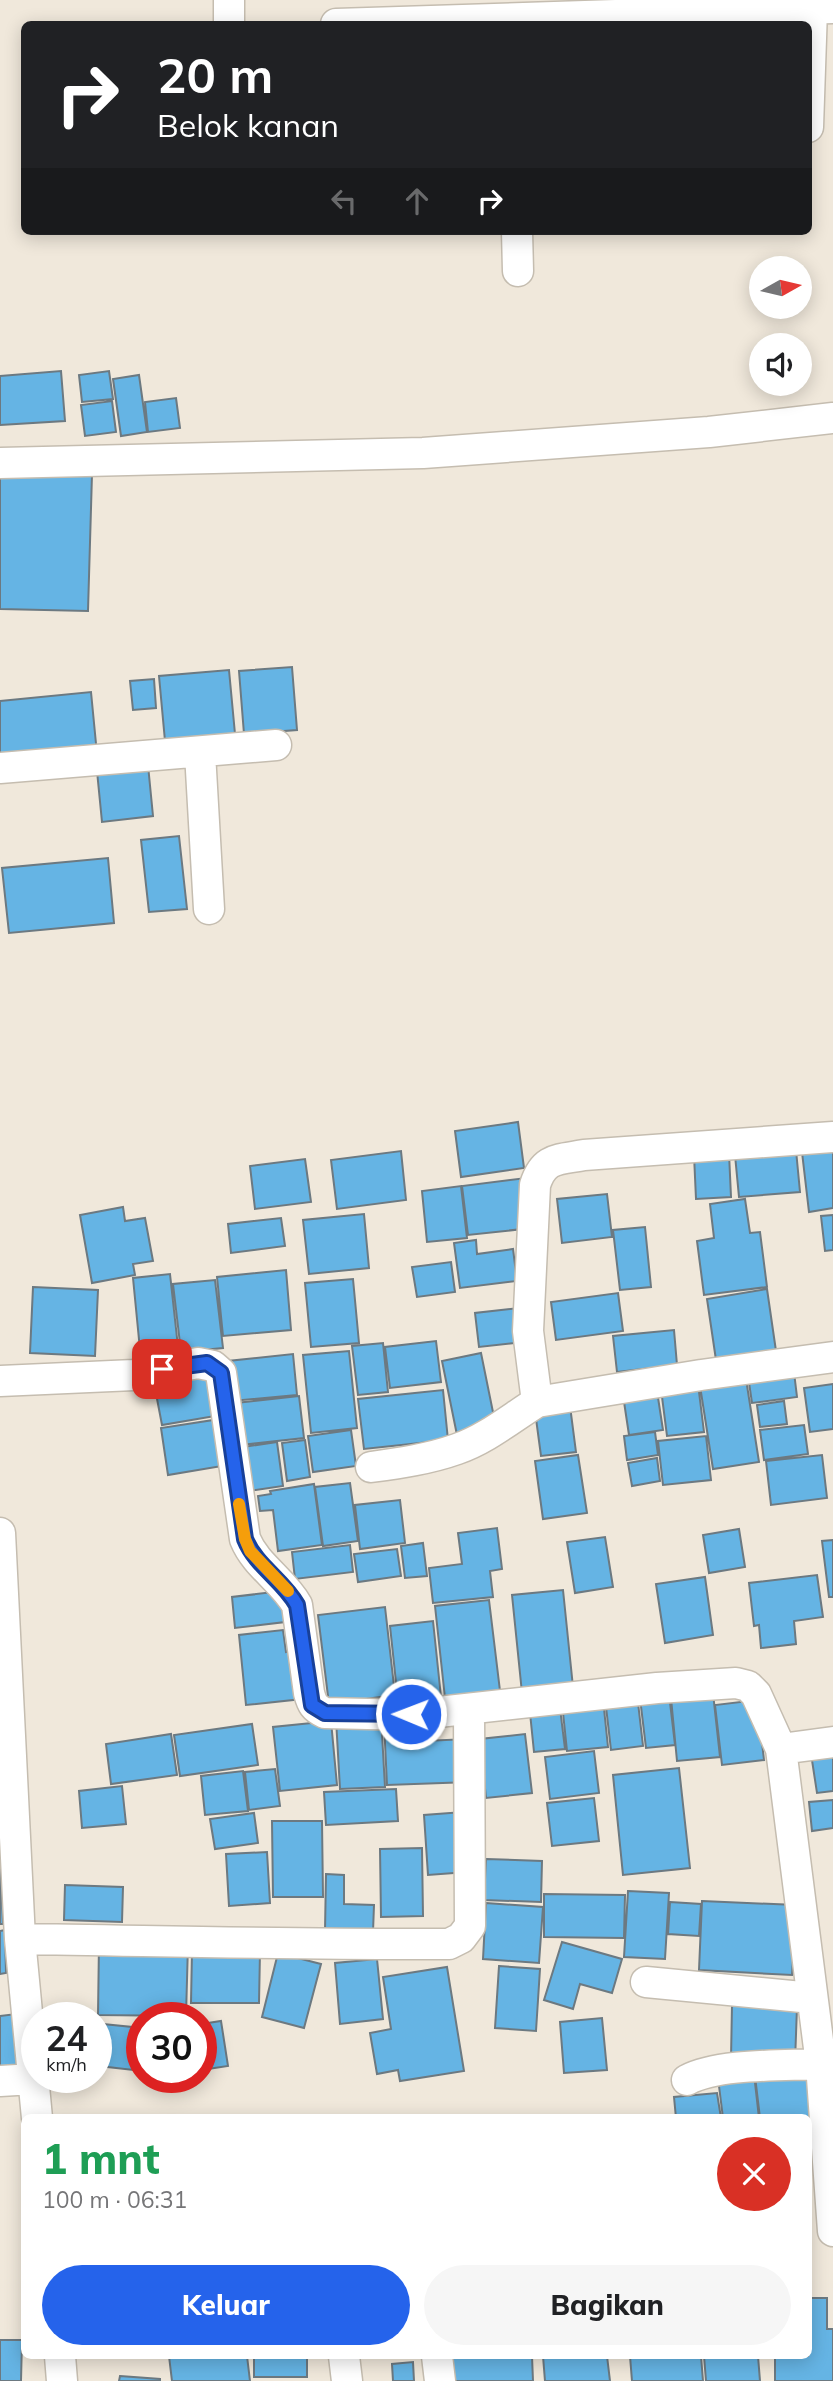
<!DOCTYPE html>
<html lang="id">
<head>
<meta charset="utf-8">
<style>
	:root { --surface:#fff; --page:#f6f6f6; --text:#202124; --muted:#757577; --accent:#2563eb }
	body { margin:0; font-family:Mulish,sans-serif; background:var(--page); color:var(--text); height:100vh; display:flex; flex-direction:column; font-size:26px; white-space:nowrap }
	* { box-sizing:border-box; margin:0 }
	p { font-size:23px; color:var(--muted) }
	.icon { flex:none; width:38px; height:38px; fill:none; stroke:currentColor; stroke-width:2; stroke-linecap:round; stroke-linejoin:round }
	.map { position:relative; flex:1; overflow:hidden }
	.details { position:absolute; left:21px; top:2114px; width:791px; height:245px; display:flex; flex-direction:column; background:var(--surface); border-radius:10px; box-shadow:0 4px 18px #0003 }
	.details>* { flex:none }
	.guide { position:absolute; left:21px; top:21px; width:791px; height:214px; border-radius:10px; box-shadow:0 4px 18px #0003; background:#202124; color:#fff; overflow:hidden }
	.needle { width:46px; rotate:82deg }
	.fabs { position:absolute; left:749px; top:256px; display:grid; gap:14px }
	.fabs a { display:grid; place-items:center; width:63px; height:63px; border-radius:50%; background:var(--surface); box-shadow:0 4px 18px #0003; font-size:35px }
	.speed { position:absolute; left:21px; top:2002px; display:flex; gap:14px; font-size:35px; font-weight:700; text-align:center }
	.speed>* { display:grid; place-content:center; width:91px; height:91px; border-radius:50%; background:var(--surface); box-shadow:0 4px 18px #0003; line-height:1 }
	.speed small { font-size:18px; font-weight:400 }
	.speed .limit { border:10px solid #d22; background:#fff; color:#111 }
	.pin { position:absolute; display:grid; place-items:center; width:60px; height:60px; color:#fff; margin:-30px; border-radius:14px; box-shadow:0 4px 10px #0006 }
	.me { position:absolute; width:77px; margin:-38px; rotate:271deg; stroke-linejoin:round; filter:drop-shadow(0 0 5px #0008) }
	.turn { display:flex; align-items:center; gap:24px; height:147px; padding:0 21px; font-size:32px }
	.turn .icon { width:91px; height:91px; stroke-width:2.5 }
	.turn b { display:block; font-size:49px; line-height:60px }
	.lanes { display:flex; align-items:center; height:66px; padding:0 21px; background:#0003; justify-content:center; gap:35px; direction:ltr }
	.lanes .off { opacity:.35 }
	.round { display:grid; place-items:center; flex:none; width:74px; height:74px; border-radius:37px; background:var(--page) }
	.headline { display:flex; align-items:center; justify-content:space-between; height:119px; padding:0 21px }
	h1 { font-size:42px; font-weight:800; line-height:52px; color:#1e9e55 }
	.primary-button { display:flex; gap:14px; margin-top:auto; padding:14px 21px }
	.primary-button a { flex:1; height:80px; border-radius:42px; background:var(--accent); color:#fff; font-size:28px; font-weight:800; line-height:80px; text-align:center }
	.primary-button a+a { background:var(--page); color:var(--text) }
	.map>svg:first-child { display:block }
</style>
</head>
<body>
<div class="map">
<svg width="833" height="2381" viewBox="0 0 833 2381">
	<rect width="100%" height="100%" fill="#f0e8db"/>
	<path fill="#65b4e4" stroke="#6c7981" stroke-width="2" d="M61,371L65,421L0,425V376Z
		M109,371L113,399L82,402L79,375Z
		M139,375L147,432L121,436L113,379Z
		M176,398L180,428L148,432L145,402Z
		M112,401L116,432L85,436L81,405Z
		M0,472L92,474L88,611L0,609Z
		M292,667L297,730L244,734L239,671Z
		M229,670L235,734L165,741L159,676Z
		M154,679L156,708L133,710L130,681Z
		M91,692L97,754L0,764V701Z
		M148,765L153,816L102,822L97,771Z
		M179,836L187,909L149,912L141,840Z
		M108,858L114,923L9,933L2,868Z
		M518,1122L524,1168L461,1177L455,1131Z
		M833,1148V1208L809,1212L802,1152Z
		M796,1150L800,1192L739,1197L735,1155Z
		M401,1151L406,1200L337,1209L331,1160Z
		M729,1153L731,1197L696,1199L694,1155Z
		M305,1159L311,1202L255,1209L250,1166Z
		M526,1178L532,1228L468,1235L462,1186Z
		M461,1186L467,1238L427,1242L422,1191Z
		M607,1194L612,1237L562,1243L557,1199Z
		M745,1199L750,1233L760,1232L767,1287L704,1295L697,1241L714,1238L710,1204Z
		M123,1207L125,1221L145,1218L153,1261L133,1264L135,1275L92,1283L80,1215Z
		M364,1214L369,1268L309,1274L303,1220Z
		M833,1215V1250L825,1251L821,1216Z
		M281,1218L285,1246L231,1253L228,1224Z
		M645,1227L651,1287L620,1290L613,1230Z
		M476,1240L477,1254L513,1249L517,1281L460,1288L454,1243Z
		M451,1262L455,1292L417,1297L412,1267Z
		M286,1270L291,1330L223,1336L217,1277Z
		M170,1274L179,1356L141,1360L133,1278Z
		M353,1279L359,1343L311,1347L305,1283Z
		M215,1280L223,1348L181,1352L173,1284Z
		M33,1287L98,1290L95,1356L30,1353Z
		M767,1289L776,1351L716,1360L707,1299Z
		M618,1293L623,1331L556,1340L551,1302Z
		M519,1308L523,1342L479,1347L475,1313Z
		M674,1330L677,1365L617,1372L613,1336Z
		M436,1341L441,1382L390,1388L385,1347Z
		M383,1343L388,1392L358,1395L352,1346Z
		M349,1351L357,1428L311,1433L303,1355Z
		M481,1353L496,1427L457,1435L442,1361Z
		M293,1354L297,1395L232,1401L228,1361Z
		M793,1364L797,1397L752,1403L747,1369Z
		M214,1373L221,1415L162,1425L154,1383Z
		M746,1379L759,1462L713,1469L700,1386Z
		M698,1384L704,1432L667,1436L661,1389Z
		M833,1384V1429L810,1432L804,1388Z
		M443,1390L448,1440L364,1449L358,1399Z
		M657,1391L663,1430L629,1435L623,1395Z
		M299,1396L304,1438L241,1445L236,1403Z
		M784,1401L787,1424L760,1427L757,1405Z
		M570,1406L576,1452L541,1456L535,1411Z
		M220,1419L228,1465L168,1475L161,1428Z
		M804,1425L808,1454L764,1460L760,1430Z
		M351,1430L356,1466L313,1472L308,1436Z
		M655,1432L658,1455L627,1460L624,1436Z
		M706,1436L711,1480L663,1485L658,1441Z
		M305,1440L310,1477L287,1481L282,1443Z
		M277,1442L283,1486L249,1491L243,1447Z
		M578,1455L587,1513L543,1519L535,1461Z
		M822,1455L827,1498L771,1505L766,1461Z
		M657,1458L660,1481L632,1486L628,1463Z
		M350,1483L358,1541L323,1546L315,1487Z
		M314,1484L322,1545L278,1551L273,1510L260,1511L258,1496L271,1494L270,1491Z
		M400,1500L405,1543L360,1549L355,1505Z
		M497,1528L502,1569L490,1571L493,1597L433,1603L429,1568L462,1564L458,1533Z
		M739,1529L745,1567L709,1573L703,1535Z
		M605,1537L613,1587L575,1593L567,1542Z
		M833,1540V1597H829L822,1541Z
		M423,1543L427,1576L405,1578L401,1546Z
		M350,1545L353,1572L295,1579L292,1552Z
		M397,1549L401,1576L358,1582L354,1554Z
		M817,1575L823,1617L794,1621L796,1644L761,1648L759,1625L754,1626L749,1583Z
		M705,1577L713,1635L665,1643L656,1584Z
		M563,1590L573,1687L522,1693L512,1595Z
		M282,1591L285,1622L235,1628L232,1597Z
		M489,1600L500,1691L445,1698L435,1606Z
		M385,1607L395,1695L329,1704L318,1615Z
		M433,1621L441,1697L398,1701L390,1626Z
		M283,1630L286,1652L297,1650L302,1699L246,1705L239,1635Z
		M713,1693L720,1757L677,1761L671,1698Z
		M637,1694L643,1746L611,1750L605,1698Z
		M669,1694L675,1745L646,1748L640,1698Z
		M603,1699L608,1747L567,1751L562,1703Z
		M559,1700L565,1749L534,1752L529,1703Z
		M757,1700L764,1760L722,1765L715,1705Z
		M381,1716L385,1787L340,1789L336,1719Z
		M423,1720L424,1741L468,1739L470,1782L387,1785L384,1722Z
		M331,1721L337,1785L280,1791L273,1727Z
		M252,1724L258,1765L180,1776L174,1735Z
		M171,1734L177,1775L111,1784L106,1744Z
		M525,1734L532,1793L486,1798L480,1739Z
		M833,1744V1791L817,1793L810,1747Z
		M594,1751L599,1793L550,1799L545,1757Z
		M679,1768L690,1868L623,1875L613,1775Z
		M275,1769L280,1806L249,1810L245,1772Z
		M243,1771L248,1811L205,1815L201,1776Z
		M122,1786L126,1824L82,1828L79,1791Z
		M396,1789L398,1821L326,1825L324,1792Z
		M594,1798L599,1841L552,1846L547,1803Z
		M833,1800V1828L812,1831L809,1802Z
		M463,1812L467,1872L428,1875L424,1815Z
		M254,1813L258,1843L215,1849L210,1819Z
		M272,1821H322L323,1897H273Z
		M422,1848L423,1916L381,1917L380,1849Z
		M267,1852L270,1903L229,1906L226,1854Z
		M486,1859L542,1861L541,1902L484,1900Z
		M0,1861L3,1924H0Z
		M326,1874L344,1875V1904L374,1905L373,1932L325,1931Z
		M65,1885L123,1887L122,1922L64,1920Z
		M628,1891L669,1893L665,1959L624,1957Z
		M544,1894L625,1895L624,1938L544,1937Z
		M702,1901L796,1905L792,1975L699,1970Z
		M670,1902L701,1904L699,1936L668,1934Z
		M486,1903L543,1907L539,1963L483,1959Z
		M5,1930L6,1973L0,1974V1931Z
		M562,1942L622,1959L612,1993L580,1984L573,2009L544,2000Z
		M99,1943L188,1944L186,2016L98,2015Z
		M192,1951L260,1952L259,2003H191Z
		M278,1953L321,1964L304,2028L262,2017Z
		M377,1959L383,2019L340,2024L335,1963Z
		M499,1966L540,1969L536,2031L495,2028Z
		M447,1967L464,2071L400,2081L398,2070L377,2074L370,2033L391,2029L383,1977Z
		M732,2005L797,2007L795,2062L731,2059Z
		M16,2014L22,2066L0,2069V2016Z
		M602,2018L607,2070L564,2073L560,2022Z
		M221,2021L228,2066L201,2070V2024Z
		M103,2024L142,2028V2071L99,2066Z
		M815,2069L823,2147L808,2148V2118H760L755,2076Z
		M754,2074L759,2118H723L718,2078Z
		M717,2093L721,2118H676L674,2097Z
		M808,2298H827V2329H833V2381H775V2356H808Z
		M0,2340H22L21,2381H0Z
		M169,2356H247L250,2381H172Z
		M254,2356H307V2377H254Z
		M452,2356H532L533,2381H453Z
		M543,2356H607L610,2381H545Z
		M630,2356H701L703,2381H632Z
		M704,2356H758L760,2381H706Z
		M413,2362L414,2381H393L392,2364Z
		M120,2376L160,2379V2381H119Z"/>
	<g fill="none" stroke-linecap="round" stroke-linejoin="round">
		<g stroke="#c5bdb0" stroke-width="33">
			<path id="minor" d="M229,0V24
				M336,24L833,8
				M808,127L812,9
				M517,231L518,271
				M0,463L423,453L709,432L833,418
				M200,753L209,909
				M0,768L276,745
				M833,1137L584,1155C558,1160 544,1157 535,1185L528,1331L537,1402L701,1375L833,1357
				M0,1381L134,1375L198,1363L213,1366L221,1373L245,1539C256,1566 283,1580 297,1605L309,1693C312,1704 314,1708 325,1713L411,1715L657,1688L736,1683L748,1686L756,1694L781,1749L821,2064L833,2231
				M371,1467C400,1463 429,1459 457,1449C486,1439 510,1419 537,1402
				M0,1533L20,1939L37,2118
				M781,1749L833,1742
				M20,1939C163,1941 306,1945 449,1944L461,1938L470,1926L469,1709
				M646,1982L812,1998
				M687,2080C719,2063 784,2066 821,2064
				M0,2081L33,2079
				M60,2356L62,2381
				M344,2356L347,2381
				M437,2356L440,2381"/>
		</g>
		<use href="#minor" stroke="#fff" stroke-width="30"/>
	</g>
	<g fill="none" stroke-linecap="round" stroke-linejoin="round">
		<g stroke="#184099" stroke-width="18">
			<path id="route" d="M162,1369L207,1363L221,1373L245,1539C256,1566 283,1580 297,1605L312,1705L325,1713L411,1714"/>
		</g>
		<use href="#route" stroke="#2563eb" stroke-width="12"/>
		<path stroke="#f59e0b" stroke-width="12" d="M239,1504L245,1539L250,1551L288,1591"/>
	</g>
</svg>
<div class="fabs">
<a><svg class="needle" viewBox="-14 -14 28 28"><path d="M0-13l5 13h-10z" fill="#e53935"/><path d="M0 13l5-13h-10z" fill="#757577"/></svg></a>
<a><svg class="icon" aria-label="sound" viewBox="0 0 24 24"><path d="M4 9h4l5-4v14l-5-4H4zM17 9q2 3 0 6"/></svg></a>
</div>
<div class="speed"><div>24<small>km/h</small></div><div class="limit">30</div></div>
<div class="pin" style="left:162px;top:1369px;background:#d93025"><svg class="icon" aria-label="arrive" viewBox="0 0 24 24"><path d="M6 21V4h12l-3 4 3 4H6"/></svg></div>
<svg class="me" style="left:411px;top:1714px" viewBox="-20 -20 40 40"><circle r="17" fill="#2563eb" stroke="#fff" stroke-width="3"/><path d="M0-11L8 9 0 5-8 9z" fill="#fff"/></svg>
<div class="guide">
<div class="turn"><svg class="icon" aria-label="right" viewBox="0 0 24 24"><path d="M7 20v-9h11M14 6l5 5-5 5"/></svg><div><b>20 m</b>Belok kanan</div></div>
<div class="lanes"><svg class="icon off" aria-label="left" viewBox="0 0 24 24"><path d="M17 20v-9H6M10 6l-5 5 5 5"/></svg><svg class="icon off" aria-label="ahead" viewBox="0 0 24 24"><path d="M12 20V5M6 11l6-6 6 6"/></svg><svg class="icon" aria-label="right" viewBox="0 0 24 24"><path d="M7 20v-9h11M14 6l5 5-5 5"/></svg></div>
</div>
<section class="details">
<div class="headline"><div><h1>1 mnt</h1><p>100 m · 06:31</p></div><a class="round" style="background:#d93025;color:#fff"><svg class="icon" aria-label="close" viewBox="0 0 24 24"><path d="M6 6l12 12M18 6L6 18"/></svg></a></div>
<div class="primary-button"><a>Keluar</a><a>Bagikan</a></div>
</section>
</div>
</body>
</html>
